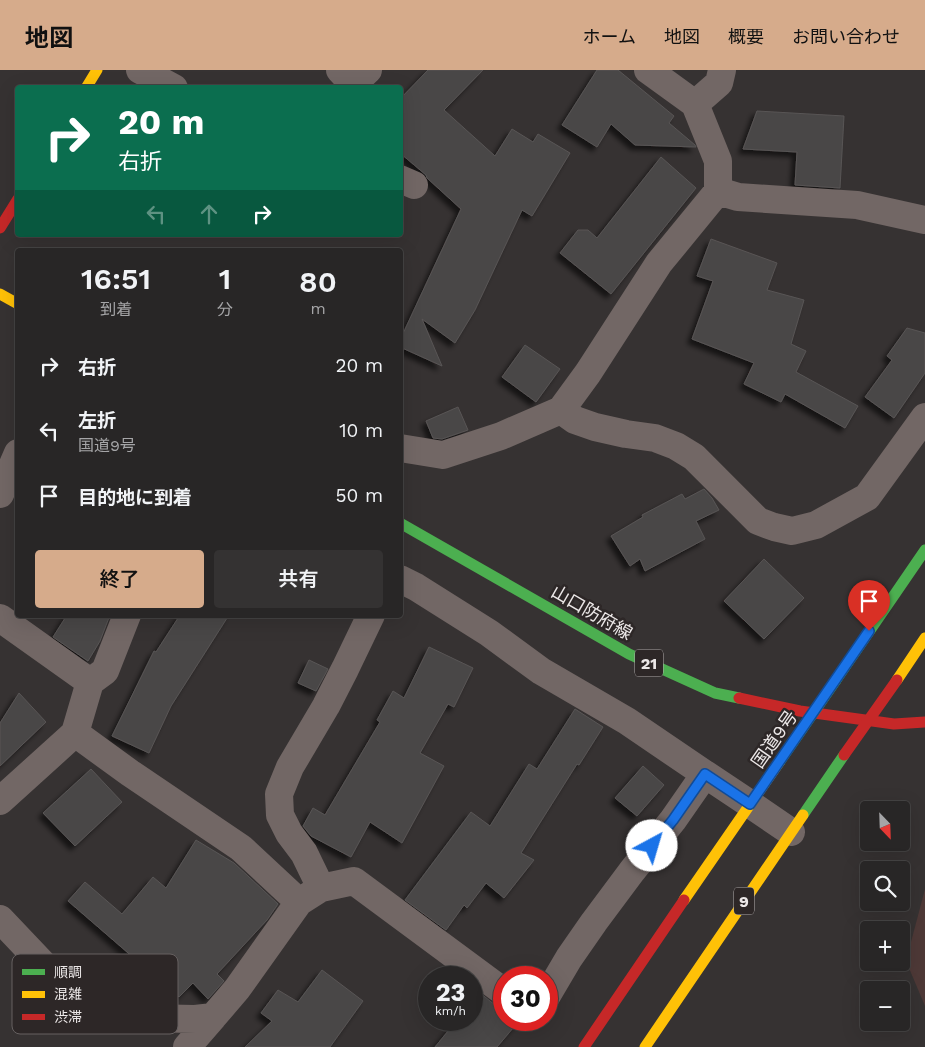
<!DOCTYPE html>
<html lang="ja">
<head>
<meta charset="utf-8">
<style>
	:root { --surface:#282626; --page:#343232; --text:#f1f3f6; --muted:#a5a5a7; --line:#444343; --accent:#d6ab8b }
	body { margin:0; font-family:"Work Sans","Noto Sans JP",sans-serif; background:var(--page); color:var(--text); height:100vh; display:flex; flex-direction:column; font-size:19px; white-space:nowrap }
	* { box-sizing:border-box; margin:0 }
	p { font-size:16px; color:var(--muted) }
	.icon { flex:none; width:28px; height:28px; fill:none; stroke:currentColor; stroke-width:2; stroke-linecap:round; stroke-linejoin:round }
	.map { position:relative; flex:1; overflow:hidden }
	.drawer { position:absolute; left:15px; top:178px; width:388px; height:370px; display:flex; flex-direction:column; background:var(--surface); border-radius:5px; box-shadow:0 5px 20px #0002,0 0 0 1px var(--line) }
	.drawer>* { flex:none }
	.top-card { position:absolute; left:15px; top:15px; width:388px; height:152px; border-radius:5px; box-shadow:0 5px 20px #0002,0 0 0 1px var(--line); background:#0b6e4f; color:#fff; overflow:hidden }
	.needle { width:32px; rotate:157deg }
	.controls { position:absolute; left:860px; top:731px; display:grid; gap:10px }
	.controls a { display:grid; place-items:center; width:50px; height:50px; border-radius:5px; background:var(--surface); box-shadow:0 5px 20px #0002,0 0 0 1px var(--line); font-size:25px }
	.speed { position:absolute; left:418px; top:896px; display:flex; gap:10px; font-size:25px; font-weight:700; text-align:center }
	.speed>* { display:grid; place-content:center; width:65px; height:65px; border-radius:50%; background:var(--surface); box-shadow:0 5px 20px #0002,0 0 0 1px var(--line); line-height:1 }
	.speed small { font-size:12px; font-weight:400 }
	.speed .limit { border:8px solid #d22; background:#fff; color:#111 }
	.pin { position:absolute; display:grid; place-items:center; width:42px; height:42px; color:#fff; margin:-51px -21px; border-radius:50% 50% 50% 0; rotate:-45deg; box-shadow:0 0 5px #0007 }
	.pin .icon { rotate:45deg }
	.me { position:absolute; width:55px; margin:-28px; rotate:39deg; stroke-linejoin:round; filter:drop-shadow(0 0 4px #0008) }
	.turn { display:flex; align-items:center; gap:18px; height:105px; padding:0 20px; font-size:22px }
	.turn .icon { width:65px; height:65px; stroke-width:2.5 }
	.turn b { display:block; font-size:35px; line-height:42px }
	.lanes { display:flex; align-items:center; height:48px; padding:0 20px; background:#0003; justify-content:center; gap:25px; direction:ltr }
	.lanes .off { opacity:.35 }
	.eta { display:flex; justify-content:space-evenly; align-items:center; height:85px; text-align:center }
	.eta b { font-size:30px; font-weight:600; line-height:35px }
	.primary-button { display:flex; gap:10px; margin-top:auto; padding:10px 20px }
	.primary-button a { flex:1; height:58px; border-radius:5px; background:var(--accent); color:#111; font-size:20px; font-weight:600; line-height:58px; text-align:center }
	.primary-button a+a { background:var(--page); color:var(--text) }
	ul { padding:0; list-style:none }
	li { display:flex; align-items:center; gap:15px; height:65px; padding:0 20px }
	li div { flex:1 }
	li b { display:block; font-size:19px }
	li em { font-style:normal }
	header { display:flex; align-items:center; gap:30px; box-sizing:border-box; height:70px; padding:0 25px; background:var(--accent); color:#111 }
	header strong { font-size:24px }
	nav { display:flex; gap:28px; margin-inline-start:auto; font-size:18px }
	.map>svg:first-child { display:block }
</style>
</head>
<body>
<header>
<strong>地図</strong>
<nav><a>ホーム</a><a>地図</a><a>概要</a><a>お問い合わせ</a></nav>
</header>
<div class="map">
<svg width="925" height="977" viewBox="0 0 925 977">
	<defs>
		<filter id="shadow"><feDropShadow dx="-4.5" dy="4.5" stdDeviation="2.5" flood-color="#0009"/></filter>
	</defs>
	<rect width="100%" height="100%" fill="#363232"/>
	<path fill="#4e3937" d="M925,819V936L906,891Z"/>
	<path fill="#4a4747" stroke="#585555" filter="url(#shadow)" d="M428,0H483L444,40L495,86L512,59L533,72L538,64L570,83L532,146L522,140L475,240L455,273L422,249L442,296L400,277V270L461,139L427,108L426,105L400,83V29Z
		M597,0H618L674,46L669,53L695,75L696,77L635,75L611,54L597,77L562,55Z
		M757,41L844,46L840,118L795,115L797,82L743,79Z
		M661,87L696,118L611,224L560,183L578,160H588L597,168Z
		M711,169L777,193L767,220L804,230L791,274L806,281L796,302L858,336L845,358L785,324L781,332L744,314L754,293L692,269L713,211L697,206Z
		M907,258L925,263V303L894,348L865,327L892,290L887,286Z
		M525,275L560,299L536,332L502,307Z
		M458,337L468,360L442,369L433,368L426,351Z
		M704,419L712,428L719,440L696,451L705,469L645,501L640,489L630,496L611,466L643,447L642,445L682,424L685,429Z
		M764,489L804,528L764,569L724,531Z
		M67,545H110L100,571L88,591L53,567Z
		M180,545H229L171,636L149,683L112,666L154,581L156,582Z
		M429,577L473,598L454,637L448,634L420,683L444,696L402,773L370,752L351,787L311,766L303,756L313,738L325,745L380,652L377,650L393,621L404,628Z
		M309,590L328,599L316,621L298,613Z
		M19,623L46,652L0,696V653Z
		M575,639L603,657L579,695L577,694L521,783L534,790L504,828L486,813L467,838L464,835L446,860L405,830L471,742L490,756L529,694L537,699Z
		M643,696L664,715L637,746L615,728Z
		M91,699L122,732L75,776L43,743Z
		M196,770L234,793L278,834L267,850L217,904L224,911L208,929L193,913L179,927L68,831L85,812L122,844L153,807L166,818Z
		M322,900L363,931L330,977H245L272,951L261,943L278,920L298,932Z
		M480,923L495,935L504,938V950L519,951L497,977H435L457,950H471V933Z"/>
	<g fill="none" stroke-linecap="round" stroke-linejoin="round">
		<path stroke="#726765" stroke-width="28" d="M140,0L174,18
			M340,0L353,14L368,0
			M695,34L719,13L722,0
			M400,109L414,115
			M718,121L738,127L857,135L925,150
			M561,340L575,350L595,357L626,364L655,368L676,376L694,387L758,451L774,457L792,461L816,455L867,427L925,347
			M400,378L443,385L501,366L561,340L588,303L659,193L718,121V91L695,34L648,0
			M0,424L18,383
			M400,509L416,517L489,563L541,601L627,651L705,704L673,750L632,801L594,852L569,888L546,927
			M0,548L90,612L75,663L0,731
			M90,612L105,601L127,545
			M705,704L750,734L791,762
			M321,818L354,811L504,922
			M299,832L321,818L304,783L289,763L280,745L279,724L290,697L326,636L345,599L371,545
			M0,849L93,947L195,949L213,947L237,919L299,832L241,778L130,703L75,663
			M187,977L213,947"/>
		<path stroke="#4caf50" stroke-width="11" d="M400,453L629,584L715,623L739,628
			M836,610L925,480
			M803,745L844,685"/>
		<path stroke="#ffc107" stroke-width="11" d="M86,18L97,0
			M0,224L18,234
			M897,610L925,568
			M684,830L780,691
			M645,977L803,745"/>
		<path stroke="#c62828" stroke-width="11" d="M0,158L18,129
			M739,628L800,641L894,654L925,652
			M584,977L684,830"/>
		<path stroke="#4caf50" stroke-width="11" d="M780,691L836,610"/>
		<path stroke="#c62828" stroke-width="11" d="M844,685L897,610"/>
	</g>
	<g fill="none" stroke-linecap="round" stroke-linejoin="round">
		<g stroke="#114b97" stroke-width="12">
			<path id="route" d="M652,776L673,750L705,704L750,734L869,561"/>
		</g>
		<use href="#route" stroke="#1a73e8" stroke-width="9"/>
	</g>
	<g text-anchor="middle" dominant-baseline="central" stroke-width="5" stroke-linejoin="round" paint-order="stroke">
		<g fill="#2d2727" stroke="#b3aeae" stroke-width="1">
			<rect x="635" y="579.5" width="28" height="27" rx="4"/>
			<rect x="734" y="817.5" width="20" height="27" rx="4"/>
		</g>
		<g font-size="16" font-weight="bold" fill="#ece8e8">
			<text x="649" y="593">21</text>
			<text x="744" y="831">9</text>
		</g>
		<g font-size="18" fill="#ece8e8" stroke="#2d2727">
			<text transform="translate(592 542) rotate(30)">山口防府線</text>
			<text transform="translate(774 669) rotate(-55)">国道9号</text>
		</g>
	</g>
	<rect x="12" y="884" width="166" height="80" rx="8" fill="#2d2727" stroke="#666161" stroke-width="1"/>
	<rect x="22" y="899" width="23" height="6" fill="#4caf50"/>
	<rect x="22" y="921" width="23" height="7" fill="#ffc107"/>
	<rect x="22" y="944" width="23" height="6" fill="#c62828"/>
	<g font-size="14" fill="#ece8e8">
		<text x="54" y="907">順調</text>
		<text x="54" y="929">混雑</text>
		<text x="54" y="952">渋滞</text>
	</g>
</svg>
<div class="controls">
<a><svg class="needle" viewBox="-14 -14 28 28"><path d="M0-13l5 13h-10z" fill="#e53935"/><path d="M0 13l5-13h-10z" fill="#a5a5a7"/></svg></a>
<a><svg class="icon" aria-label="search" viewBox="0 0 24 24"><circle cx="10" cy="10" r="6"/><path d="M15 15l6 6"/></svg></a>
<a>+</a>
<a>−</a>
</div>
<div class="speed"><div>23<small>km/h</small></div><div class="limit">30</div></div>
<div class="pin" style="left:869px;top:561px;background:#d93025"><svg class="icon" aria-label="arrive" viewBox="0 0 24 24"><path d="M6 21V4h12l-3 4 3 4H6"/></svg></div>
<svg class="me" style="left:652px;top:776px" viewBox="-20 -20 40 40"><circle r="19" fill="#fff"/><path d="M0-13L10 11 0 6-10 11z" fill="#1a73e8"/></svg>
<div class="top-card">
<div class="turn"><svg class="icon" aria-label="right" viewBox="0 0 24 24"><path d="M7 20v-9h11M14 6l5 5-5 5"/></svg><div><b>20 m</b>右折</div></div>
<div class="lanes"><svg class="icon off" aria-label="left" viewBox="0 0 24 24"><path d="M17 20v-9H6M10 6l-5 5 5 5"/></svg><svg class="icon off" aria-label="ahead" viewBox="0 0 24 24"><path d="M12 20V5M6 11l6-6 6 6"/></svg><svg class="icon" aria-label="right" viewBox="0 0 24 24"><path d="M7 20v-9h11M14 6l5 5-5 5"/></svg></div>
</div>
<section class="drawer">
<div class="eta">
<div><b>16:51</b><p>到着</p></div>
<div><b>1</b><p>分</p></div>
<div><b>80</b><p>m</p></div>
</div>
<ul>
<li><svg class="icon" aria-label="right" viewBox="0 0 24 24"><path d="M7 20v-9h11M14 6l5 5-5 5"/></svg><div><b>右折</b></div><em>20 m</em></li>
<li><svg class="icon" aria-label="left" viewBox="0 0 24 24"><path d="M17 20v-9H6M10 6l-5 5 5 5"/></svg><div><b>左折</b><p>国道9号</p></div><em>10 m</em></li>
<li><svg class="icon" aria-label="arrive" viewBox="0 0 24 24"><path d="M6 21V4h12l-3 4 3 4H6"/></svg><div><b>目的地に到着</b></div><em>50 m</em></li>
</ul>
<div class="primary-button"><a>終了</a><a>共有</a></div>
</section>
</div>
</body>
</html>
